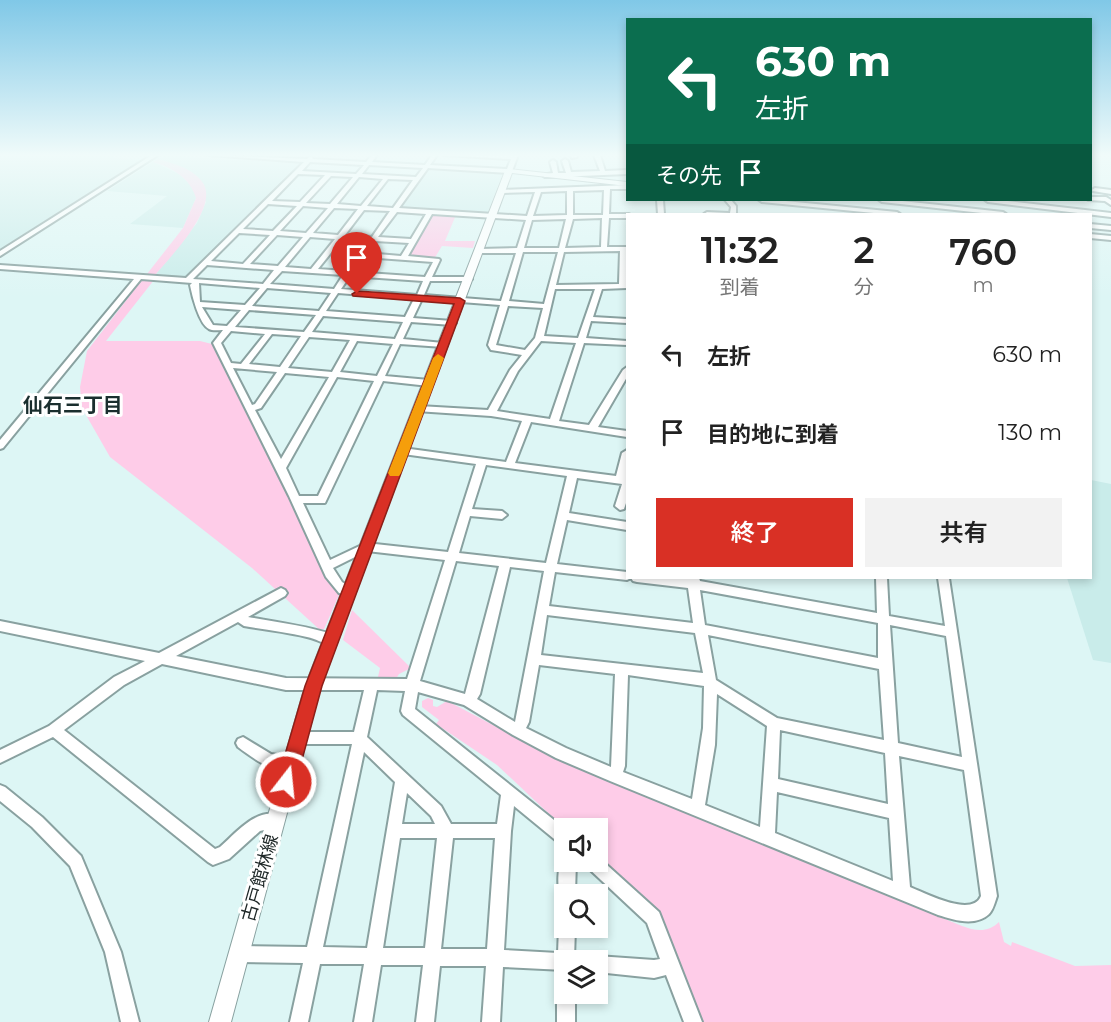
<!DOCTYPE html>
<html lang="ja">
<head>
<meta charset="utf-8">
<style>
	:root { --surface:#fff; --page:#f2f2f2; --text:#222; --muted:#767676; --accent:#d93025 }
	body { margin:0; font-family:Montserrat,"Noto Sans JP",sans-serif; background:var(--page); color:var(--text); height:100vh; display:flex; flex-direction:column; font-size:22px; white-space:nowrap }
	* { box-sizing:border-box; margin:0 }
	p { font-size:20px; color:var(--muted) }
	.icon { flex:none; width:33px; height:33px; fill:none; stroke:currentColor; stroke-width:2; stroke-linecap:round; stroke-linejoin:round }
	.map { position:relative; flex:1; overflow:hidden }
	.details { position:absolute; left:626px; top:213px; width:466px; height:366px; display:flex; flex-direction:column; background:var(--surface); border-radius:0px; box-shadow:0 3px 9px #0003 }
	.details>* { flex:none }
	.guide { position:absolute; left:626px; top:18px; width:466px; height:183px; border-radius:0px; box-shadow:0 3px 9px #0003; background:#0b6e4f; color:#fff; overflow:hidden }
	.buttons { position:absolute; left:554px; top:818px; display:grid; gap:12px }
	.buttons a { display:grid; place-items:center; width:54px; height:54px; border-radius:0px; background:var(--surface); box-shadow:0 3px 9px #0003; font-size:30px }
	.pin { position:absolute; display:grid; place-items:center; width:51px; height:51px; color:#fff; margin:-62px -26px; border-radius:50% 50% 50% 0; rotate:-45deg; box-shadow:0 0 6px #0007 }
	.pin .icon { rotate:45deg }
	.me { position:absolute; width:66px; margin:-33px; rotate:16deg; stroke-linejoin:round; filter:drop-shadow(0 0 4px #0008) }
	.turn { display:flex; align-items:center; gap:21px; height:126px; padding:0 30px; font-size:27px }
	.turn .icon { width:78px; height:78px; stroke-width:2.5 }
	.turn b { display:block; font-size:42px; line-height:51px }
	.then { display:flex; align-items:center; height:57px; padding:0 30px; background:#0003; gap:12px; font-size:22px }
	.eta { display:flex; justify-content:space-evenly; align-items:center; height:102px; text-align:center }
	.eta b { font-size:36px; font-weight:600; line-height:42px }
	.button { display:flex; gap:12px; margin-top:auto; padding:12px 30px }
	.button a { flex:1; height:69px; border-radius:0px; background:var(--accent); color:#fff; font-size:24px; font-weight:600; line-height:69px; text-align:center }
	.button a+a { background:var(--page); color:var(--text) }
	ul { padding:0; list-style:none }
	li { display:flex; align-items:center; gap:18px; height:78px; padding:0 30px }
	li div { flex:1 }
	li b { display:block; font-size:22px }
	li em { font-style:normal }
	.map>svg:first-child { display:block }
</style>
</head>
<body>
<div class="map">
<svg width="1111" height="1022" viewBox="0 0 1111 1022">
	<rect width="100%" height="100%" fill="#ddf6f5"/>
	<path fill="#c9ecea" d="M0,155H115L113,158L141,160L0,249Z
		M165,156L298,163L300,164L185,277L156,274L197,223L206,202L184,168L158,159Z
		M153,162L179,174L193,187L196,198L183,228L130,224L167,196L107,191Z
		M427,170L500,174L502,175L487,214L399,208Z
		M1091,480L1111,484V663L1093,660L1067,578H1090Z"/>
	<path fill="#fecce8" d="M158,159C174,164 193,168 203,183C219,207 171,256 156,274H147L183,228L196,198C190,178 173,168 153,162Z
		M432,214L456,215L445,241H475L473,248L442,246L434,259L408,256Z
		M142,280H154L106,341H200L212,344L217,349L292,494L324,567L339,595L324,629L320,630L252,568L110,457L82,408L80,387L87,351Z
		M352,610L411,668L399,674L397,677H378L380,668L343,640Z
		M428,698L433,700V706L437,707L447,701L457,706L567,764L962,926C975,931 988,933 999,922L1004,942L1011,946L1012,942L1075,966L1111,965V1022H699L659,919L597,861V828H564L497,765L436,724L439,720L422,707V701Z"/>
	<g fill="none" stroke-linecap="round" stroke-linejoin="round">
		<path stroke="#85e7e5" stroke-width="1.5" d="M1090,192L1104,193"/>
		<g stroke="#89a1a0" stroke-width="4">
			<path id="minor" d="M152,155H158L0,256V251Z
				M208,155L307,159L311,156L313,159L366,162L372,155H377L372,162L425,165L432,155H437L430,165L507,169L511,159L444,155H518L512,171L509,173L428,168L399,208L527,216L535,192L502,193L500,192V190L627,185V189H610L609,214H629H627V218H609L607,247H627V288L602,289L593,317L627,319V323L591,321L586,338L627,341V345L584,343L559,421L589,425L623,370L627,367V377L598,427L627,431V437L531,422L515,463L616,476L622,453L627,450V500L624,509L620,510L615,506L622,484L577,478L569,513L627,522V530L567,520L557,564L627,572V578L688,579L689,578H699L700,581L877,613L876,578H887L889,616L945,626L938,578H949L997,896C995,902 993,910 989,914C975,927 954,920 938,915L610,781L556,758L513,735L464,705L418,692L415,709L564,828V846L559,843L514,806L511,831L504,950L558,953L559,927L561,921L564,920V927H575L574,960H564V970L503,967L500,1022H482L486,966H440L434,1022H416L423,965H381L372,1022H354L364,964H320L308,1022H290L303,963L239,962L233,960L231,954L233,948L239,946L307,947L352,744H299L294,742L292,738L294,734L299,732H354L364,690H286L162,664L124,685L64,730L215,849L220,847C236,833 257,806 281,816L283,821L281,826L260,831L229,859L213,865L208,862L53,737L0,763V750L49,726L114,677L145,661L0,631V621L159,653L281,588L285,590L287,593L285,596L248,617C277,622 307,626 335,635L337,639L335,643C324,646 318,639 307,637C287,632 265,630 244,626L238,622L176,656L286,678L407,679L445,560L367,551L333,568L342,582L353,589L355,592L353,595L349,596L339,593L326,577L289,496L213,343L223,330C219,330 212,331 209,329C199,324 192,295 190,285L192,283L141,279L3,448L0,449V440L134,279L0,269V265L186,278L304,162ZM310,162L364,165L356,174L302,171ZM369,165L423,168L416,177L362,174ZM298,174L325,175L300,202L272,201ZM331,176L353,177L330,204L306,203ZM359,177L383,179L361,206L337,204ZM388,179L413,180L393,208L367,206ZM604,190L603,215H573V191ZM567,191V215L533,216L541,192ZM268,204L297,206L273,231L243,229ZM303,206L328,208L306,233L280,231ZM334,208L358,209L338,235L313,233ZM364,210L390,211L372,237L345,235ZM397,212L426,214L411,239L378,237ZM432,214L526,220L517,248L479,249L476,251L479,253H516L501,301L424,295L430,281H468L472,279L468,277H432L440,260L439,259L408,256ZM602,218L601,247L565,248L573,219ZM566,219L559,248H524L532,220ZM239,233L270,235L243,264L211,261ZM277,235L303,237L278,266L250,264ZM310,237L335,239L311,269L285,267ZM342,239L369,240L346,271L318,269ZM375,241L409,243L401,256L366,253ZM620,251L619,284L556,285L564,252ZM523,252H558L544,304L509,301ZM364,257L433,262L425,277L353,272ZM207,265L274,270L263,284L193,279ZM282,271L343,275L334,289L270,284ZM350,276L423,281L417,295L341,289ZM199,283L260,288L245,305L200,302ZM267,288L331,293L319,311L252,306ZM555,289H595L578,338L544,336ZM338,293L414,299L405,317L326,311ZM422,299L500,305L488,345L491,350L522,355L510,370L488,410L419,406L414,409L416,411L491,416L522,421L506,462L403,448L398,451L403,454L476,464L448,552L366,543L330,560L303,503H325L383,381L429,386L433,383L429,380L385,376L400,344L443,347L447,345L443,343L403,339L411,322L452,325L456,323L452,321L413,318ZM508,306L543,308L535,338L525,350L496,345ZM202,307L241,310L227,326L213,325ZM249,310L316,315L304,332L235,327ZM323,316L403,322L395,339L312,332ZM231,331L265,334L241,364L231,363L221,343ZM272,334L301,336L280,367L249,364ZM309,337L350,340L332,372L288,368ZM357,341L393,344L377,376L340,372ZM541,341L576,343L550,419L497,411L518,371ZM233,368L277,372L255,404L252,405ZM285,373L329,377L281,459L255,410L261,408ZM337,377L374,381L318,496H299L286,468ZM486,465L567,476L546,563L459,553L470,516L502,519L507,515L502,511L472,509ZM456,561L499,566L465,694L420,681ZM510,567L544,571L515,722L477,699L480,694ZM555,572L627,580L631,578L633,581L637,582L688,588L693,623L549,606ZM700,590L878,623V658L705,625ZM547,615L695,633L703,673L541,655ZM890,625L946,636L962,757L898,743ZM708,635L879,669L884,740L777,718L716,680ZM539,665L615,674L611,767L566,748L526,728L529,722ZM628,675L704,686L703,728L692,799L623,772L625,766ZM377,690L405,691L401,711L403,715L501,795L497,824H451L441,806L367,737ZM717,694L767,726L760,827L705,805L715,745ZM780,730L885,753L888,804L778,779ZM364,752L395,782L367,948L323,947ZM899,756L964,770L981,896C972,918 925,893 910,887ZM777,792L889,818L893,881L775,833ZM407,793L431,816L435,824H402ZM400,838H437L425,948H383ZM453,838H495L487,949H441Z
				M571,155H577V157L572,158Z
				M594,155H600L605,171L627,170V174L556,177H545L542,175L553,173L550,162L553,160L556,162L558,173H566L562,161L565,159L568,161L571,172L600,171Z
				M1095,188L1111,190V194L1093,191L1092,190Z
				M1090,197H1106L1111,200V205L1105,201L1088,200H1090Z
				M657,200H663L664,214H658Z
				M725,200H731L736,206V214H704L707,212L730,213L731,207Z
				M759,200H775L897,212L900,214H884L762,202Z
				M879,200H893L1003,212L1006,214H991L882,202Z
				M985,200H999L1111,213V217L988,202Z
				M1090,224L1111,226V230L1090,228Z
				M1090,234L1111,236V240L1090,238Z
				M243,737L271,754L297,758L299,763L297,768C276,776 254,759 238,747L236,743L238,739Z
				M0,785L5,787L42,817L81,856L121,952L139,1022H121L105,952L70,866L32,827L0,801Z
				M564,855V861H576L575,894H564V901L561,900C557,889 557,864 564,855Z
				M597,856L659,912L702,1022H684L666,975L654,978L597,972V960H590L597,956L654,960L660,959L647,923L586,866L583,861H597Z
				M564,985V993H575V1022H557V993L560,987Z"/>
		</g>
		<g stroke="#89a1a0" stroke-width="2">
			<path id="major" d="M509,169L627,182V186L512,173L321,686L231,1022H209L305,686L505,171Z"/>
		</g>
		<use href="#minor" fill="#fff" fill-rule="evenodd"/>
		<use href="#major" fill="#fff" fill-rule="evenodd"/>
	</g>
	<linearGradient id="sky" x2="0" y2="1"><stop stop-color="#80c8e7"/><stop offset="0.52" stop-color="#f0fbfa"/><stop offset="1" stop-color="#f0fbfa" stop-opacity="0"/></linearGradient>
	<rect width="1111" height="298" fill="url(#sky)"/>
	<path fill="#d93025" stroke="#8d1f18" stroke-width="1.5" d="M357,291L460,298L465,301L322,686L296,782L293,789L286,791L280,789L277,782L305,686L454,304L353,296L352,294Z"/>
	<path fill="#f59e0b" d="M438,354L444,358L401,473L399,476H390L388,473L433,358Z"/>
	<g text-anchor="middle" dominant-baseline="central" stroke-width="6" stroke-linejoin="round" paint-order="stroke">
		<g font-size="18" fill="#1d2626" stroke="#fff">
			<text transform="translate(260 878) rotate(-74)">古戸館林線</text>
		</g>
		<g font-size="20" font-weight="bold" fill="#1a2e2e" stroke="#fff">
			<text x="73" y="405">仙石三丁目</text>
		</g>
	</g>
</svg>
<div class="buttons">
<a><svg class="icon" aria-label="sound" viewBox="0 0 24 24"><path d="M4 9h4l5-4v14l-5-4H4zM17 9q2 3 0 6"/></svg></a>
<a><svg class="icon" aria-label="search" viewBox="0 0 24 24"><circle cx="10" cy="10" r="6"/><path d="M15 15l6 6"/></svg></a>
<a><svg class="icon" aria-label="layers" viewBox="0 0 24 24"><path d="M12 4l9 5-9 5-9-5zM3 14l9 5 9-5"/></svg></a>
</div>
<div class="pin" style="left:357px;top:294px;background:#d93025"><svg class="icon" aria-label="arrive" viewBox="0 0 24 24"><path d="M6 21V4h12l-3 4 3 4H6"/></svg></div>
<svg class="me" style="left:286px;top:782px" viewBox="-20 -20 40 40"><circle r="17" fill="#d93025" stroke="#fff" stroke-width="3"/><path d="M0-11L8 9 0 5-8 9z" fill="#fff"/></svg>
<div class="guide">
<div class="turn"><svg class="icon" aria-label="left" viewBox="0 0 24 24"><path d="M17 20v-9H6M10 6l-5 5 5 5"/></svg><div><b>630 m</b>左折</div></div>
<div class="then">その先<svg class="icon" aria-label="arrive" viewBox="0 0 24 24"><path d="M6 21V4h12l-3 4 3 4H6"/></svg></div>
</div>
<section class="details">
<div class="eta">
<div><b>11:32</b><p>到着</p></div>
<div><b>2</b><p>分</p></div>
<div><b>760</b><p>m</p></div>
</div>
<ul>
<li><svg class="icon" aria-label="left" viewBox="0 0 24 24"><path d="M17 20v-9H6M10 6l-5 5 5 5"/></svg><div><b>左折</b></div><em>630 m</em></li>
<li><svg class="icon" aria-label="arrive" viewBox="0 0 24 24"><path d="M6 21V4h12l-3 4 3 4H6"/></svg><div><b>目的地に到着</b></div><em>130 m</em></li>
</ul>
<div class="button"><a>終了</a><a>共有</a></div>
</section>
</div>
</body>
</html>
